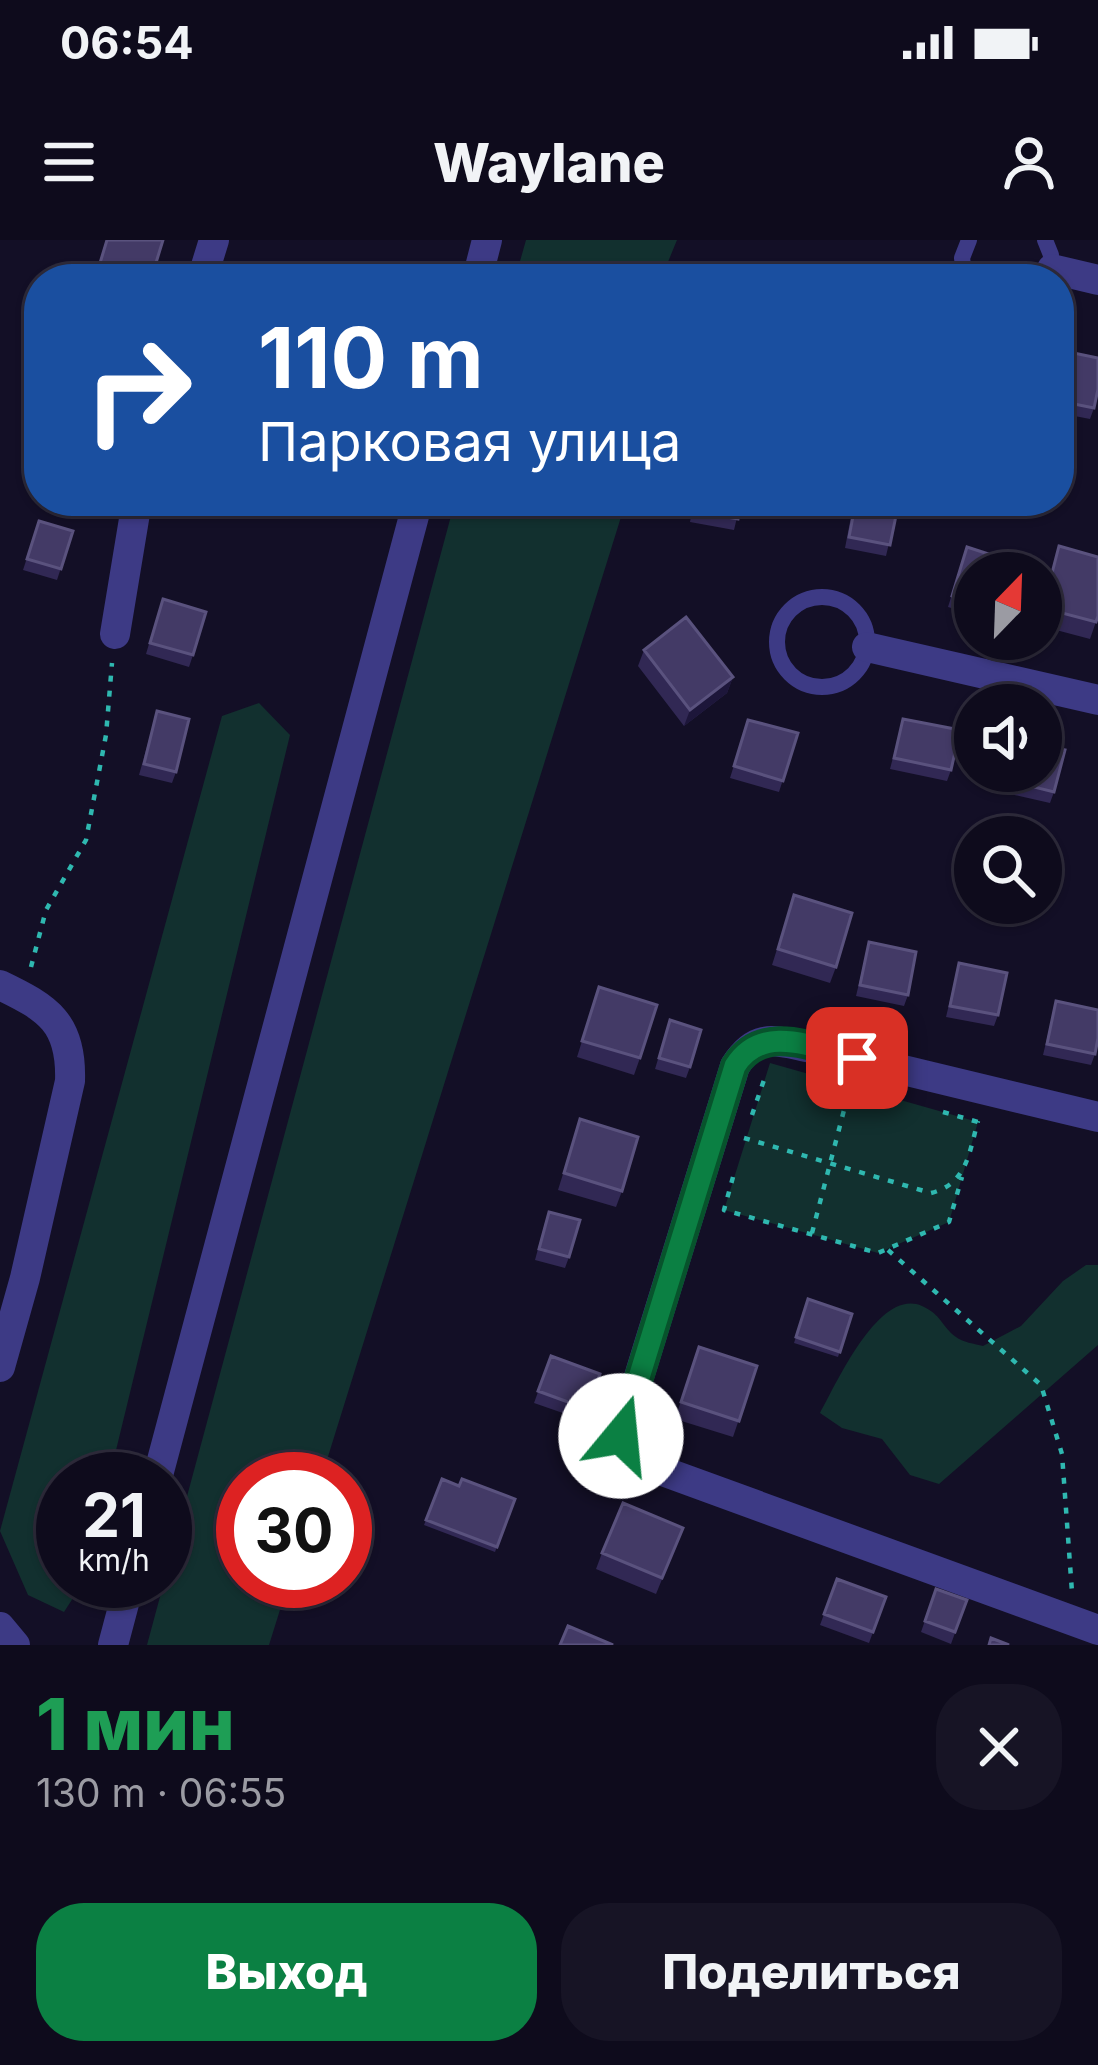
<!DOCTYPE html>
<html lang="ru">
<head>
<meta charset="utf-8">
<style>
	:root { --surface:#0e0b1c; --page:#171425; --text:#f1f3f6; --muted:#9b9ba3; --line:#2e2b3b; --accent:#0b8043 }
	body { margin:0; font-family:Inter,sans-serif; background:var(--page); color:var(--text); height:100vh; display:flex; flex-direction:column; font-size:45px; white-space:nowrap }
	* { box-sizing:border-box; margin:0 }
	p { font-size:39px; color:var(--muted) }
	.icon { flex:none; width:66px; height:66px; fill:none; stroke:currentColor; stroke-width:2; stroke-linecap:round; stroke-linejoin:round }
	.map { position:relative; height:1405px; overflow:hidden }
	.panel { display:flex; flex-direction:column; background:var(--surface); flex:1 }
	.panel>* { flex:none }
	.hud { position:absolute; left:24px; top:24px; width:1050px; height:252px; border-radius:48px; box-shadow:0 3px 9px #0004,0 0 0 3px var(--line); background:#1a4fa0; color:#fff; overflow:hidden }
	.needle { width:78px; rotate:23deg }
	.tools { position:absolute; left:954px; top:312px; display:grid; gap:24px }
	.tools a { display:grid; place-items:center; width:108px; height:108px; border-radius:50%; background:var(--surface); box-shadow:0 3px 9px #0004,0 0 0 3px var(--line); font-size:60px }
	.speed { position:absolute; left:36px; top:1212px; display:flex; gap:24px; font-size:60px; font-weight:700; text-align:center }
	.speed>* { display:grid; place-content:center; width:156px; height:156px; border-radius:50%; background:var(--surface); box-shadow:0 3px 9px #0004,0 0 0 3px var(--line); line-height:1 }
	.speed small { font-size:30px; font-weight:400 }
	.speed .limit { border:18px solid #d22; background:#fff; color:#111 }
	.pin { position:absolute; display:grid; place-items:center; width:102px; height:102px; color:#fff; margin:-51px; border-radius:24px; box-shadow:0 6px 18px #0006 }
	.me { position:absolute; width:132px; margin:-66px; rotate:17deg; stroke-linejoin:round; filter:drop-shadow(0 0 9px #0008) }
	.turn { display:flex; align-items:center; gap:42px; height:252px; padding:0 36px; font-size:54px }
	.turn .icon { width:156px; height:156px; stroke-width:2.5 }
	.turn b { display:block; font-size:84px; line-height:102px }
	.round { display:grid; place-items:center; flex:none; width:126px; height:126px; border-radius:48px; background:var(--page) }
	.headline { display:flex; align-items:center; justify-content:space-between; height:204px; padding:0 36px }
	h1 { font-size:72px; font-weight:800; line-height:90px; color:#1e9e55 }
	.primary-button { display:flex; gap:24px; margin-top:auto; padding:24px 36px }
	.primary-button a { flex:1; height:138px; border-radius:48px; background:var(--accent); color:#fff; font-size:48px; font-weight:800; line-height:138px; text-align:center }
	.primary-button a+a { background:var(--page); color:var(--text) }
	.status { display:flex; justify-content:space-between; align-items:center; height:84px; padding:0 60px; background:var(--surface); direction:ltr }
	.status svg { height:33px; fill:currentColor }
	header { display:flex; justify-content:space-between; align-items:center; height:156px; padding:0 36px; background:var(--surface); font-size:54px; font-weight:800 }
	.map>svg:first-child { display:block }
</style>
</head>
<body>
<div class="status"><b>06:54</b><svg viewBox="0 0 49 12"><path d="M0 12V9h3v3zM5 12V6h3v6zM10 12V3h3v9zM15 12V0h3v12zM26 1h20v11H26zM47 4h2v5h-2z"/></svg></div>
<header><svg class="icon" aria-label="menu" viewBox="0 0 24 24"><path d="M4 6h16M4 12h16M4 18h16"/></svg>Waylane<svg class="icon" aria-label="person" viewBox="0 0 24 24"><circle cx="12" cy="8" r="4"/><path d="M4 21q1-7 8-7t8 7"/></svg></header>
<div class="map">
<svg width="1098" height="1405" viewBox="0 0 1098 1405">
	<rect width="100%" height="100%" fill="#130f26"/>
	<path fill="#12302f" d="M526,0H677L661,39H515Z
		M455,261H626L321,1239H243V1341H289L269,1405H147Z
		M259,463L290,495L109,1239H63V1341H84L64,1372L28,1355L0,1291L222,476Z
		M770,823L978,882L949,982L878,1013L724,970Z
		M1086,1025H1098V1105L939,1244L910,1235L882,1199L842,1188L820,1173C837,1143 879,1047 922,1066C942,1075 941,1086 956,1097C962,1102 975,1104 983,1106L1021,1086L1063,1041Z"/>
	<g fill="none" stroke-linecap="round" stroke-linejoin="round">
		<path stroke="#2fb8b0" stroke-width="4.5" stroke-dasharray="6 9" stroke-linecap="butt" d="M31,727L46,670L86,600L106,495L112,423
			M943,872L978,882
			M752,875L766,834
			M744,898L931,953C967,944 969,913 978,881
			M733,937L724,970L878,1013L949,982L962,937
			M812,993L850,847
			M888,1010L1041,1145L1062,1214L1072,1352"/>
		<path stroke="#3d3a85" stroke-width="16" d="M1045,0L1051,15L1050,34
			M965,39L962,18L969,0
			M777 402a45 45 0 1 1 90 0a45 45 0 1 1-90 0Z"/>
		<path stroke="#3d3a85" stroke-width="30" d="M1052,29L1098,40
			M202,39L214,0
			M115,394L137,261
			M867,407L1098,460
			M0,745C48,768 72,783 70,841L25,1038L0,1127
			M1098,877L812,808C776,801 757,791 735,826L621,1195L624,1211L646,1225L1098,1390
			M0,1387L15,1405"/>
		<path stroke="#3d3a85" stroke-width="30" d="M477,39L487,0
			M157,1239L418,261
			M113,1405L130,1341"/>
	</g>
	<path fill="#312854" d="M106,0L151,39H112L96,34Z
		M1064,111L1094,168L1090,179L1059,173V129Z
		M694,261H741L734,290L690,282Z
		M854,261H899L886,316L845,308Z
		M39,281L73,291L57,340L23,330Z
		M1059,306L1098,376L1090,399L1041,386V368Z
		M967,307L975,333V375L948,367Z
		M159,370L193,415L189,427L146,414Z
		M644,410L733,437L727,453L684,486L638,426Z
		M157,471L176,532L172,543L139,535Z
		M903,479L951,530L947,541L890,529Z
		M748,480L798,493L779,552L730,538Z
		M1016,531H1041L1054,552L1050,563L1010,554Z
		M794,655L836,727L830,743L772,725Z
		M869,702L908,755L904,766L856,756Z
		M959,723L998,775L994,786L946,777Z
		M599,747L640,818L634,835L577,817Z
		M1056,761L1095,814L1091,825L1043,815Z
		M670,780L690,827L686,838L655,829Z
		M580,879L622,951L616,967L558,950Z
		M545,983L569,1017L565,1028L535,1020Z
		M808,1059L852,1074L838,1117L794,1103Z
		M699,1107L757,1126L733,1197L675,1179Z
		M551,1116L600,1134L583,1180L534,1163Z
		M442,1239L459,1246L515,1259L495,1312L424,1285Z
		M683,1288L656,1354L596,1329L602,1313Z
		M837,1339L886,1357L869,1403L820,1385Z
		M936,1349L967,1360L951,1404L921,1392Z"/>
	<path fill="#1d163a" d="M733,437L727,453L684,486L690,470Z"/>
	<path fill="#433a66" stroke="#5a527e" stroke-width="3" d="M107,0H163L151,39L100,23Z
		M1064,111L1098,118V149L1094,168L1059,161V137Z
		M696,261H741L738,279L694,271Z
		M856,261H899L890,305L849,297Z
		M39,281L73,291L61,329L27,319Z
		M1059,306L1098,317V376L1096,382L1043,368Z
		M967,307L1010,321L1006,333H975V363L952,356Z
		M163,359L206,372L193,415L150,403Z
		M686,377L733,437L690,470L644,410Z
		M157,471L189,479L176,532L144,524Z
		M903,479L960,490L951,530L894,518Z
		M748,480L798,493L783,541L734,526Z
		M1041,505L1065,510L1054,552L1014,542L1017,531H1041Z
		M794,655L852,673L836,727L778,709Z
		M869,702L916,712L908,755L860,745Z
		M959,723L1007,733L998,775L950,766Z
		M599,747L657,765L640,818L582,801Z
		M1056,761L1098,770V798L1095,814L1047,804Z
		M670,780L701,790L690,827L659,818Z
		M580,879L638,897L622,951L564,933Z
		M549,972L580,980L569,1017L539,1009Z
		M808,1059L852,1074L840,1112L796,1097Z
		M699,1107L757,1126L739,1181L681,1162Z
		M551,1116L600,1134L587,1169L538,1151Z
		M442,1239L459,1246L462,1239L515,1259L497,1307L426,1280Z
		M623,1263L683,1288L662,1338L602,1313Z
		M837,1339L886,1357L873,1392L824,1374Z
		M936,1349L967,1360L955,1392L925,1381Z
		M568,1386L613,1405H560Z
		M991,1398L1009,1405H989Z"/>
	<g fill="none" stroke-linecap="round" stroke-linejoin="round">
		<g stroke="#07532c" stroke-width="30">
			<path id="route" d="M621,1196L735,826C763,782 814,808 857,818"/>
		</g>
		<use href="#route" stroke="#0b8043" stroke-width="21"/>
	</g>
</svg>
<div class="tools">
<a><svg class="needle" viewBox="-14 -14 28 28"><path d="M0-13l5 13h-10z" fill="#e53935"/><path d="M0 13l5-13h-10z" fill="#9b9ba3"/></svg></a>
<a><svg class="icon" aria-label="sound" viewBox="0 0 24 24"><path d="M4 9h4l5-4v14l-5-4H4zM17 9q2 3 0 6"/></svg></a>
<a><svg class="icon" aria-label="search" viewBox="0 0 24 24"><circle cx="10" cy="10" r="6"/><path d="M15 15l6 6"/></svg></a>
</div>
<div class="speed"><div>21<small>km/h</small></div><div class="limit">30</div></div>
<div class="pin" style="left:857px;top:818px;background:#d93025"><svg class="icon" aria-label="arrive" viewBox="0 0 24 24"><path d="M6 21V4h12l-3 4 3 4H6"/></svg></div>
<svg class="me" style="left:621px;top:1196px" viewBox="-20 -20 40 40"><circle r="19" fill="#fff"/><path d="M0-13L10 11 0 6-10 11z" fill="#0b8043"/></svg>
<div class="hud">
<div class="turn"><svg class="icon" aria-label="right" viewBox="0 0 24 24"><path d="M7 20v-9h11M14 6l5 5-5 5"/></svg><div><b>110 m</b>Парковая улица</div></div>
</div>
</div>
<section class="panel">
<div class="headline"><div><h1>1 мин</h1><p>130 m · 06:55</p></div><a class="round"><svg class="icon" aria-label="close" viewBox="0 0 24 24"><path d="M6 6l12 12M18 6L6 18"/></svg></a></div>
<div class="primary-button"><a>Выход</a><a>Поделиться</a></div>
</section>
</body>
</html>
